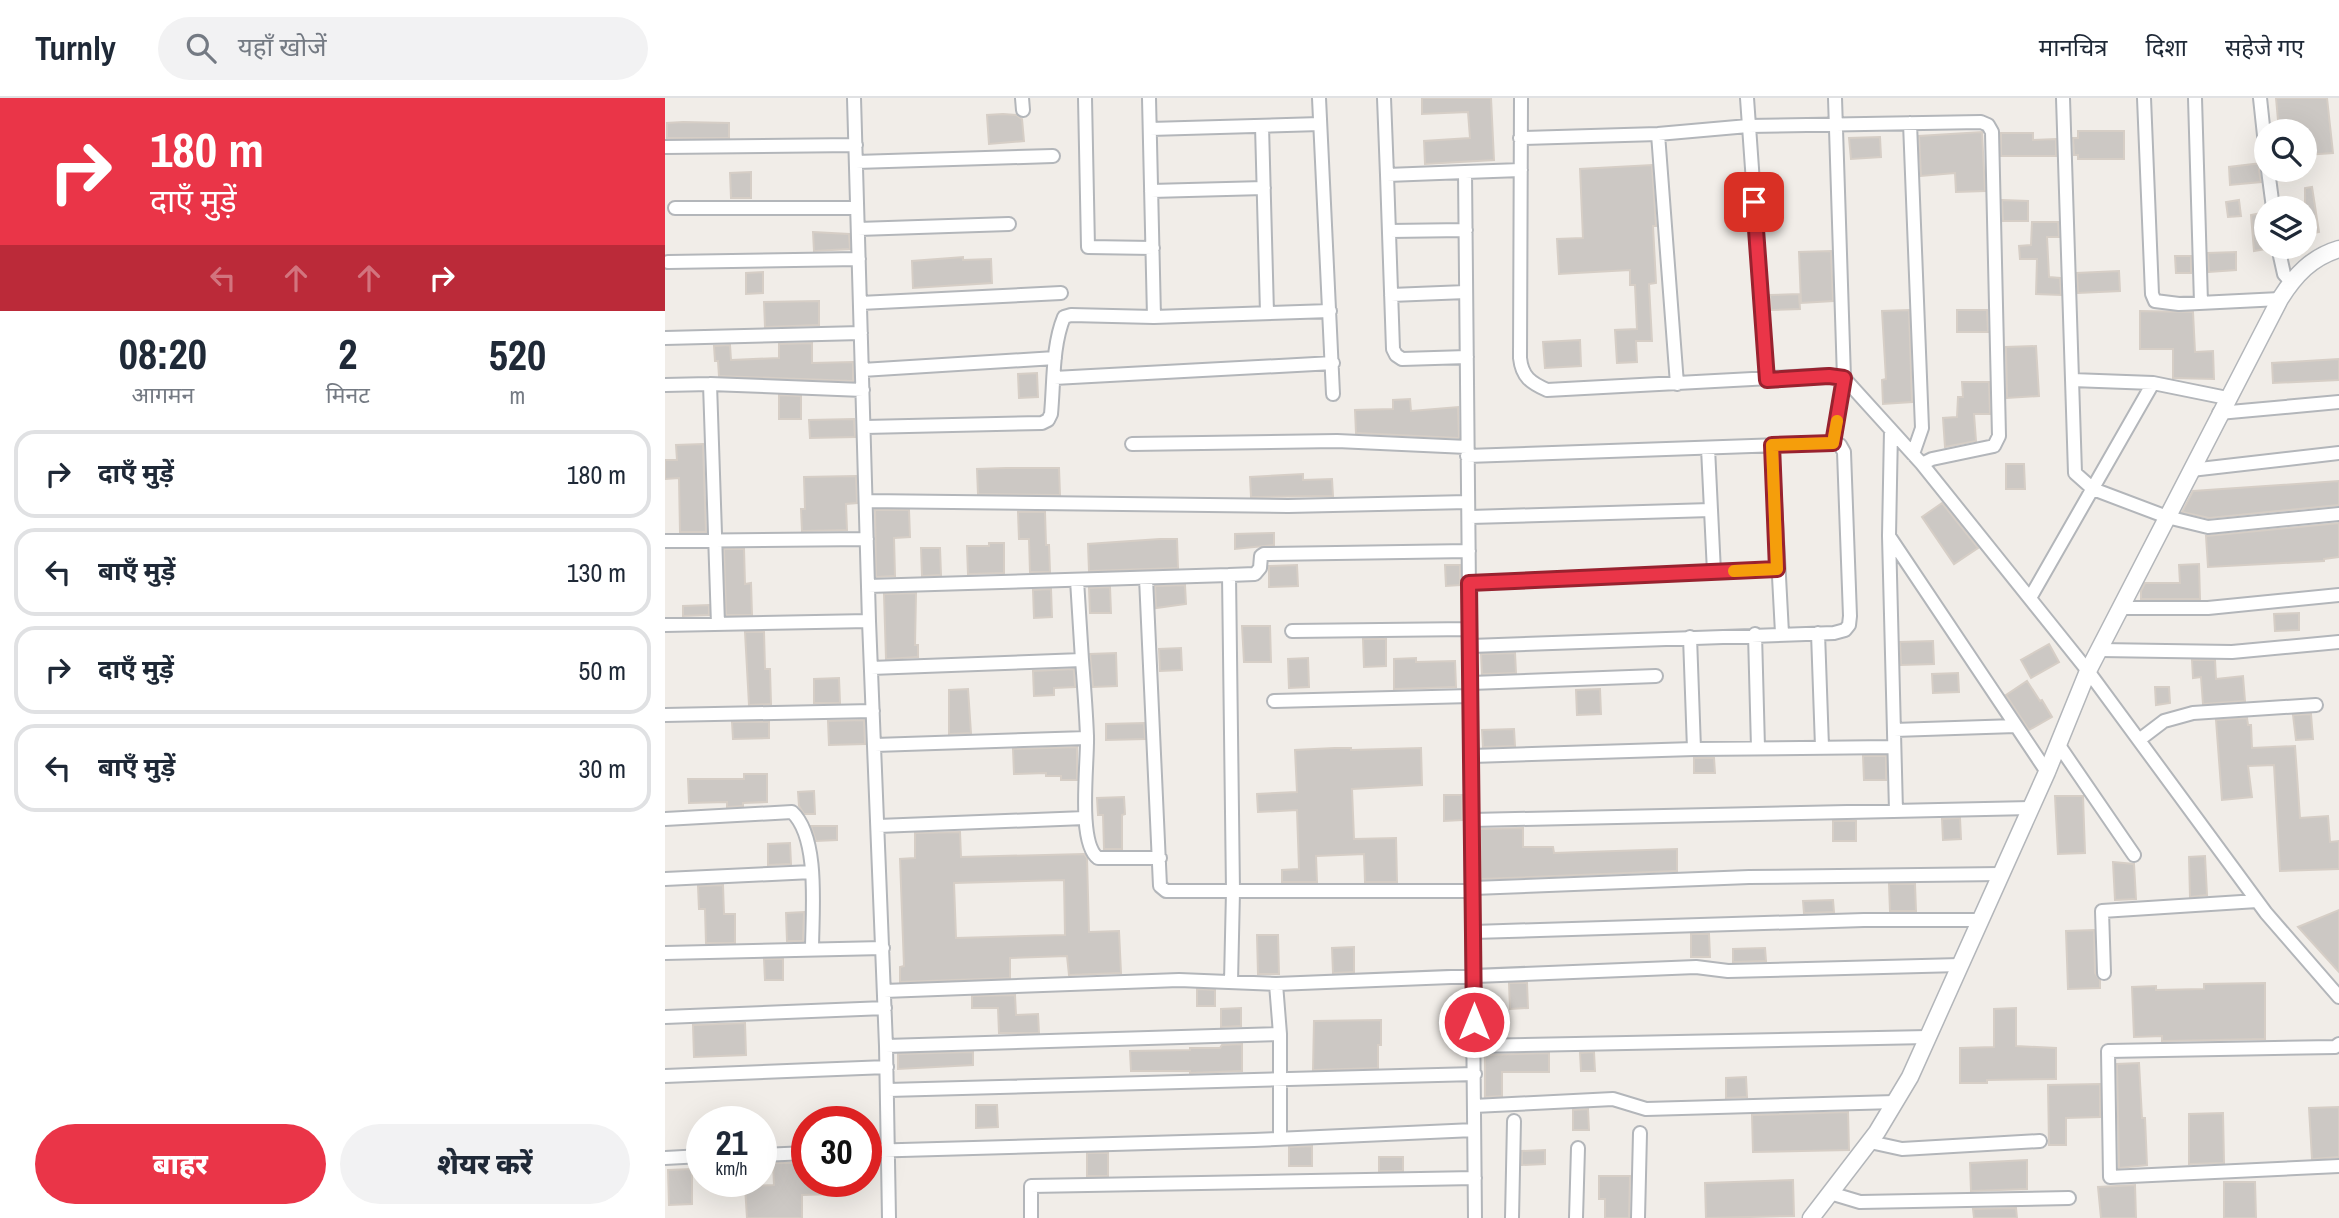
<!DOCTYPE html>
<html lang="hi">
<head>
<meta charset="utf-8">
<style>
	:root { --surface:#fff; --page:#f2f2f3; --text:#1f2937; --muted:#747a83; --line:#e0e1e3; --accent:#ea3548 }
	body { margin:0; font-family:"Archivo Narrow","Noto Sans Devanagari",sans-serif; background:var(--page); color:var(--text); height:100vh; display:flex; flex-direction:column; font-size:26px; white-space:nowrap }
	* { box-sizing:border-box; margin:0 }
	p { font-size:23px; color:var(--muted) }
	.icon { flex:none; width:38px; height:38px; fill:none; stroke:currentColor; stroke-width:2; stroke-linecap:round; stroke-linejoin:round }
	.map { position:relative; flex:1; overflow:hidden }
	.panel { display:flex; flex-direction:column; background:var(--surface); width:665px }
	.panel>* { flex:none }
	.guide { background:#ea3548; color:#fff; overflow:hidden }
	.buttons { position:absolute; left:1589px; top:21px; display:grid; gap:14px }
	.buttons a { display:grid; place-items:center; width:63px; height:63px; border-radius:50%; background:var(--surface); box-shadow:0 7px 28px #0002; font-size:35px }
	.speed { position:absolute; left:21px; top:1008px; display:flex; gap:14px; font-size:35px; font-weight:700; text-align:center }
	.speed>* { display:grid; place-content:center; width:91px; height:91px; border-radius:50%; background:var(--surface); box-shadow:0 7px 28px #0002; line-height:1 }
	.speed small { font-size:18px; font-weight:400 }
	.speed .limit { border:10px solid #d22; background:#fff; color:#111 }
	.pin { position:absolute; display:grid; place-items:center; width:60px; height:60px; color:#fff; margin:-30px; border-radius:14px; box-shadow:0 4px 10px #0006 }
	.me { position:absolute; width:77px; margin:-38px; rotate:0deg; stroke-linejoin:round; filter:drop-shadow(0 0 5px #0008) }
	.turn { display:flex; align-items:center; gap:24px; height:147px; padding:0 35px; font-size:32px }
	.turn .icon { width:91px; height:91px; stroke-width:2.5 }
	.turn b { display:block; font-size:49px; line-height:60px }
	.lanes { display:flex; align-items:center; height:66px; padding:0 35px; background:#0003; justify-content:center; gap:35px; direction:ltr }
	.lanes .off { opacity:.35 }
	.eta { display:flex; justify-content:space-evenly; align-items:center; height:119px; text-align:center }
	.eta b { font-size:42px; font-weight:800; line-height:49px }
	.button { display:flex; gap:14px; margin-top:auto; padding:14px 35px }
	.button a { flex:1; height:80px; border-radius:42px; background:var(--accent); color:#fff; font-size:28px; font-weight:800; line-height:80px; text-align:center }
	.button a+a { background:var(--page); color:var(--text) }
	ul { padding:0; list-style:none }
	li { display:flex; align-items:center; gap:21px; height:88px; margin:0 14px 10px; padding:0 21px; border:4px solid var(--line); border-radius:21px }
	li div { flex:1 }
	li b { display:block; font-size:26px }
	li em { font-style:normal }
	header { display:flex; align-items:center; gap:42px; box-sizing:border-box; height:98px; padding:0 35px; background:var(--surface); border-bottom:2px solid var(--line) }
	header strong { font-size:33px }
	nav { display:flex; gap:38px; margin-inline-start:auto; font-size:24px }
	.search { width:490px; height:63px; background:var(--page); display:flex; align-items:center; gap:18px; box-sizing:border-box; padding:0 24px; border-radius:38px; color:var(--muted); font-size:26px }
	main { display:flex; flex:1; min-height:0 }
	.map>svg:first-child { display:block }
</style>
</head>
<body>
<header>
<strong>Turnly</strong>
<div class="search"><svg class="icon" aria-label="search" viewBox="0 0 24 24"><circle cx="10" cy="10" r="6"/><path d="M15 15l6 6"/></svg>यहाँ खोजें</div>
<nav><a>मानचित्र</a><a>दिशा</a><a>सहेजे गए</a></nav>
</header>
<main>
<section class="panel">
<div class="guide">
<div class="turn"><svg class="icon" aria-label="right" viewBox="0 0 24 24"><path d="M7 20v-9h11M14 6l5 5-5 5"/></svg><div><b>180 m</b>दाएँ मुड़ें</div></div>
<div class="lanes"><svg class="icon off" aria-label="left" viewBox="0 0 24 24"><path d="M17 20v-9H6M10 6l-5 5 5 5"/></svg><svg class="icon off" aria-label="ahead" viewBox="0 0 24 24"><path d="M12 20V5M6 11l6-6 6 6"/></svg><svg class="icon off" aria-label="ahead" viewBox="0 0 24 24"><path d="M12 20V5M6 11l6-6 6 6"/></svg><svg class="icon" aria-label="right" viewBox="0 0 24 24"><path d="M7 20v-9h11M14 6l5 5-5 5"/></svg></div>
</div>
<div class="eta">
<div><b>08:20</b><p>आगमन</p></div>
<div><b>2</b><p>मिनट</p></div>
<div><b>520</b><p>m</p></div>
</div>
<ul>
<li><svg class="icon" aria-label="right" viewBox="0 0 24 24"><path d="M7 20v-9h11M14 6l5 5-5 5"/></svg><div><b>दाएँ मुड़ें</b></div><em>180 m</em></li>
<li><svg class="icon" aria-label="left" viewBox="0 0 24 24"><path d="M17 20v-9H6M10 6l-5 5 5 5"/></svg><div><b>बाएँ मुड़ें</b></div><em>130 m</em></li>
<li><svg class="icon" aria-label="right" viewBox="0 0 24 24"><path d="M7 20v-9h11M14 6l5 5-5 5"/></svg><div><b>दाएँ मुड़ें</b></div><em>50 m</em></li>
<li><svg class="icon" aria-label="left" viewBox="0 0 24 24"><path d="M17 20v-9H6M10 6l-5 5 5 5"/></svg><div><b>बाएँ मुड़ें</b></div><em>30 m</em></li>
</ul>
<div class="button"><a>बाहर</a><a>शेयर करें</a></div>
</section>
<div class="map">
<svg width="1674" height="1120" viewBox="0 0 1674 1120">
	<rect width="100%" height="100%" fill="#f1ede8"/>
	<path fill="#ccc8c4" stroke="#d6cec6" stroke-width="2" fill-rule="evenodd" d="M757,0H826L829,62L760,66L759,43L805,40L803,14L757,16Z
		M1611,0H1662L1668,55L1640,57V33H1614Z
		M338,16L351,17L357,21L359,43L324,46L322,17Z
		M18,24L64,25V40H2V25Z
		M1413,33H1459V61H1413V57H1409L1408,40H1413Z
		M1317,34L1320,93L1291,94L1290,75L1256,78L1254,38Z
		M1336,35H1368V42L1391,41V58H1336Z
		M1215,39L1216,59L1186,61L1184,40Z
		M1597,65L1594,72L1596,84L1565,87L1564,69Z
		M987,67L991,128H988L991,185L984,186L987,243H971L972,264L952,265L950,232L972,231L970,187H965V172L894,176L892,141L918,140L915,71Z
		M86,74V100H66L65,75Z
		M1647,89L1654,134L1640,137V90Z
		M1337,102L1363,103V123H1338Z
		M1574,102L1576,118L1563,119L1561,104Z
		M1601,114V151L1589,153L1586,117Z
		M1367,124H1393L1394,139H1382L1384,179L1395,180L1396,197L1371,196L1372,161H1355L1354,148L1366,147Z
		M148,134L184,136L185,151L149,153Z
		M1166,153L1168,203L1136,205L1134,154Z
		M1571,154V172L1544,174L1543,155Z
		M1510,158H1526V175H1511Z
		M298,159V162L326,161L327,185L248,190L247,163Z
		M1454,173L1455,193L1413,195L1412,175Z
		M98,174V195L81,196V175Z
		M1134,196L1135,211L1106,212L1105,197Z
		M154,203V227L100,229L99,204Z
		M1244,212L1247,304L1218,306L1217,282L1221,281L1217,213Z
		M1292,212H1322L1323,234H1292Z
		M1475,213L1528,214L1530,254L1548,253L1549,281L1508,280V251H1475Z
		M915,242L916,268L880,270L878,244Z
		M147,245V265L188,264V283L54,278L53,263H50L49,248L65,247L66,262L114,260V246Z
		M1371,248L1374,298L1342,300L1341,249Z
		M1674,261V282L1608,285L1607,265Z
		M372,275L373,299L354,300L353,276Z
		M1297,284H1324L1325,316H1309L1311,343L1280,349L1278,320L1292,319L1293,299H1298Z
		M114,297L136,298V321H114Z
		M745,301L746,313L793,309L794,340L691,335L690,312L728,311V302Z
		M189,321L190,339L145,340L144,322Z
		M38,346L41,434H15L14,380L0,381V362H12L11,347Z
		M1341,366H1359L1360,391H1341Z
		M341,370H394L395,397L313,396L312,371Z
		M638,376V382L667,381L668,398L586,399L585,379Z
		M191,378L192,405L181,406L182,432L137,433L136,411H140L139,379Z
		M1674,383V407L1544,420L1517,414L1528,393Z
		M1277,405L1313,450L1289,466L1257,419Z
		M210,412H244L245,439L229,440L230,478L211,479Z
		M353,414H380L381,447H384L385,474H365L364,441H354Z
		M1674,425V459L1659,461V463L1543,469L1541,438Z
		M609,435V447L570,451V436Z
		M495,441H512L513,470L424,473L423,446Z
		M324,445H339V475L303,476L302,448H324Z
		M256,450H275L276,477L257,478Z
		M59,451H79L80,486L86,485L87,517H61Z
		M1534,466L1535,501H1476V493L1480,485H1515L1514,467Z
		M632,467L633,488L604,489V468Z
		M780,467H795V487L781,488Z
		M520,487L521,506L491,510L490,488Z
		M445,489L446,515H425L424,490Z
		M386,491L387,519L369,520L368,492Z
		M251,495L250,547H253V559L221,561L219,496Z
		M44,507V517L18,518V508Z
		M1634,515V532L1610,533L1609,516Z
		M577,528H605L606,564H579Z
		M80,534H99L100,571H105L106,606L84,607Z
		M698,541H721V568L699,569Z
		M1268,543L1269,566L1236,567L1235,544Z
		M1384,546L1394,564L1366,580L1356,562Z
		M516,550L517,572L495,573L494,551Z
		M451,555L452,588L428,589L425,556Z
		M850,555L851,575L817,576L816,556Z
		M643,560L644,589L624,590L623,561Z
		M751,560V564L790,563L791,589L729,591V561Z
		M1527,562H1550L1551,581L1578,578L1580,603L1538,606L1536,579L1528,580Z
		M409,571L410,589L389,590V597L369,598L368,573Z
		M1293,575L1294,594L1268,595L1267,576Z
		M174,580L175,605H149V581Z
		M1362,583L1375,603L1377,602L1387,619L1364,632L1341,597Z
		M1490,589H1504L1505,605L1491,607Z
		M303,591L306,635L284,636V592Z
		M935,591L936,616L912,617L911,592Z
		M1646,616L1648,641L1631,642L1628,617Z
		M1582,620L1583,627H1586L1587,650L1630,648L1635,720L1663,718L1665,744L1674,743V771L1615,773L1609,667L1583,668L1587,699L1557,702L1551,622Z
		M199,622L200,646L164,647L163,623Z
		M67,624H104V640L68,641Z
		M479,625L480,641L441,642V626Z
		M849,631L850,648L818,649L817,632Z
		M412,649V682H396V678H381V675L349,676L348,651Z
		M670,650H686V652L756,650L757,687L687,691L689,741L731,740L732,784H700L699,756L651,758L652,784H617V772L634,771L632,712L593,714L592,696L632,694L630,652Z
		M1198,658H1221V682H1199Z
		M1029,660H1049L1050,675H1029Z
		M79,676H102V704L78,705V708L62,709V704L24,705L23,681H79Z
		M149,693L150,716H139L134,708L133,694Z
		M779,697H797V722L779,723Z
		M1390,698H1418L1420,755L1393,756Z
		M459,699L460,716L457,717V751H439L438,717H433L432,700Z
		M1295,720L1296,741L1278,742L1277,721Z
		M1168,723H1191V743H1168Z
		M172,728V742L151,743L146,728Z
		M858,730V749H888L889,755L1012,751V773L816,781L815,731Z
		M295,734L296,759L419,756L422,760L424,834L454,833L456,875L404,877L402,858L345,860V880L235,884V869L239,868L235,761L250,760V735ZM399,782L400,837L291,840L289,785Z
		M125,745L126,766L103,767V746Z
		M1540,758L1542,797L1525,799L1524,759Z
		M1448,764L1469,766L1471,801L1450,802Z
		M1224,786H1250L1251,813H1225Z
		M58,787L59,816H70V845H41L40,811H34L33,788Z
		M1168,802L1169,814L1139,815L1138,803Z
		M1674,812V874L1633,829Z
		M139,814L138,843H122L121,815Z
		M1429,832L1430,875L1435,882V890L1403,891L1401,833Z
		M1026,836H1044L1045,859H1026Z
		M592,837H613L614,876H593Z
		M689,849V874L668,875L667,850Z
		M1100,850L1101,863L1068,864V851Z
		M99,861H118V882H100Z
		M844,885H862L863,910L845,911Z
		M1600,885V941L1497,943V938L1469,939L1467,889L1491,888V892L1539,891V886Z
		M532,891L550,892V908H532Z
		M350,897L351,917L373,916L374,935H334L333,910H307V898Z
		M576,910V928L556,929V911Z
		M1351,910V948L1391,950V981L1322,982V985H1295V950L1329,949V911Z
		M716,922V947H713V970L648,972L649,923Z
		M80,925L81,957L29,959L28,927Z
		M577,946V973L525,975V973H466L465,953L525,952V950H555L557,947Z
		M308,954V967L233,971V956Z
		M929,954L930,973H916L915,955Z
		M884,955V974H837V998L820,999V957Z
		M1474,965L1477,1020H1480L1482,1067L1454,1070L1452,966Z
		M1081,979L1082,999L1061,1000V980Z
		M1435,986V1019L1401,1020V1047H1384L1383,987Z
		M311,1007H332L333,1029L311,1030Z
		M1674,1009V1059L1647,1061L1644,1010Z
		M923,1011L924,1032H908V1012Z
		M1183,1014L1184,1052L1088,1054L1087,1017Z
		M1558,1015L1559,1065L1524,1066V1016Z
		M647,1048V1068H624V1049Z
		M880,1052V1066L857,1067V1053Z
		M422,1055H443V1078H422Z
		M714,1059H738V1073H714Z
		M1362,1062V1091L1306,1093L1305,1065Z
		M108,1065H142V1083H167L168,1096L137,1097V1120H82L80,1088L109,1087Z
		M27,1071V1106L4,1107L3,1072Z
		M934,1078H965L964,1120H940V1101H934Z
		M1128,1082L1129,1118L1041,1120L1040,1085Z
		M1559,1084H1590L1591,1120H1559Z
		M1470,1087L1471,1120H1436L1433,1089Z
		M1351,1110L1352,1120H1309L1308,1111Z"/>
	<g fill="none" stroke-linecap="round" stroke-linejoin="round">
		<g stroke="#b3b6ba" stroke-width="16">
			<path id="minor" d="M189,0L204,523L221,948L224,1120
				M357,0L358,12
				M420,0L423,149L488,150
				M484,0L489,219
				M654,0L668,296
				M719,0L722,77L800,74
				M856,0L855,260C857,279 866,285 882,292L1164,277L1179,280L1257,366L1423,573L1601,815L1674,899
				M1082,0L1102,282
				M1398,0L1410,375L1428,391L1502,419L1543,429L1674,416
				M1479,0L1487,196L1490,203L1514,206L1615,201
				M1530,0L1536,205
				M1595,0L1601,56
				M1245,25L1257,330L1248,356
				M597,28L602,215
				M485,31L655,26
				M993,36L1012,286
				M855,40L993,36L1083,28L1316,24L1323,27L1327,34L1334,338L1329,348L1267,361L1257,366
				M0,49L191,47
				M191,64L388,58
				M1603,72L1608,110
				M722,77L728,251L731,257L737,261L802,259
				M486,93L599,90
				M10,110H192
				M193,131L344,126
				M724,133L801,132
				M1613,149L1619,176L1626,184
				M3,164L194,161
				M726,197L801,194
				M195,205L396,195
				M0,240L196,235
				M197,272L390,260
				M389,280L668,265
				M1407,282L1488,285L1562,300
				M45,286L53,526
				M0,287L45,286L198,292
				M1554,315L1674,304
				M200,329L377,325L383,322L386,316C389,285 387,248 399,219L406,217L489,219L665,213
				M1226,332L1224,438L1231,713
				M1168,345L1179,280L1170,0
				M467,346L672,343L802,349
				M1107,347L1117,535
				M1043,350L1049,474
				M802,358L1168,345L1175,347L1179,354L1185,518L1184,527L1180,532L1169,535L806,548
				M1526,372L1674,355
				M201,403L623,408L803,404
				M805,419L1046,412
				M1224,438L1382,674
				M0,443L202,441
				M564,477L590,476L595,470L596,458L599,456L804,453
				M481,480L495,788L501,793H808
				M412,482L417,562
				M804,485L1112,471
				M203,488L564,477L568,793L566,884
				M1365,500L1488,285
				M1456,510H1543L1674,497
				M0,527L204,523
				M627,533L805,531
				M1153,535L1157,649
				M1090,536L1093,650
				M1025,539L1029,651
				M1435,552L1567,554L1674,544
				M206,570L417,562C419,587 421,613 422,638C423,664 412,745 433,760H495
				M806,585L991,578
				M609,603L806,598
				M0,617L208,613
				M1229,632L1351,628
				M1474,642L1499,623L1528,615L1651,607
				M1393,646L1469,757
				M210,647L422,640
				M807,658L1029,651L1229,649
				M0,721L127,714C155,740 147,815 147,852
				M807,722L1366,710
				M213,728L420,720
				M0,781L147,774
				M808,790L1084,779L1336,776
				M808,834L1199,822H1315
				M0,855L218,850
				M1439,875L1437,813L1592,803
				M611,886L615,936V1041
				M219,893L514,882L611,886L1031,869L1063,873L1295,867
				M0,919L220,910
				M1674,946L1670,949L1443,953L1445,1079L1674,1068
				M221,948L615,936
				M809,948L1263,939
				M0,978L222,969
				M223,992L810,976
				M809,1008L948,1001L981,1011L1230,1004
				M1205,1044L1237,1051L1375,1043
				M201,1053L589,1042L809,1032
				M96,1057L142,1055
				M0,1060L37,1058
				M1165,1095L1195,1104L1404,1100
				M366,1120V1088L810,1080
				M810,1120L800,74L856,72
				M847,1120L849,1023
				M911,1120L913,1050
				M973,1120L975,1035"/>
		</g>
		<g stroke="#b3b6ba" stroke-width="19">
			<path id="tertiary" d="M1146,1120L1212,1034L1245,979L1382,674L1423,573L1615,201C1630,177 1647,159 1674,151"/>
		</g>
		<use href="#minor" stroke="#fff" stroke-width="12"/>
		<use href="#tertiary" stroke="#fff" stroke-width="16"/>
	</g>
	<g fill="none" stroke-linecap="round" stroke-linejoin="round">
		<g stroke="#98222f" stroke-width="18">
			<path id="route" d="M809,924L804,485L1112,471L1107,347L1168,345L1179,280L1164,278L1102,282L1089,104"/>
		</g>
		<use href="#route" stroke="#ea3548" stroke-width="12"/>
		<path stroke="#f59e0b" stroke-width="12" d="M1069,473L1112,471L1107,347L1168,345L1172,323"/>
	</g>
</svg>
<div class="buttons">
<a><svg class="icon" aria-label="search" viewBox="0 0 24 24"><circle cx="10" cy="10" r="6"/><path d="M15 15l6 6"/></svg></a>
<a><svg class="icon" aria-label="layers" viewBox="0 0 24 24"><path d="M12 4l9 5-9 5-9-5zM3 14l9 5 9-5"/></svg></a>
</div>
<div class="speed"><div>21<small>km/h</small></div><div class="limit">30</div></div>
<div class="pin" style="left:1089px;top:104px;background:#d93025"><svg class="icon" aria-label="arrive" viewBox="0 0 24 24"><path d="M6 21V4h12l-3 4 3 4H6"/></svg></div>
<svg class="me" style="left:809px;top:924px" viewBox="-20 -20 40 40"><circle r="17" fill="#ea3548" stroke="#fff" stroke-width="3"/><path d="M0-11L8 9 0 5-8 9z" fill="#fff"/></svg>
</div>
</main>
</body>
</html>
